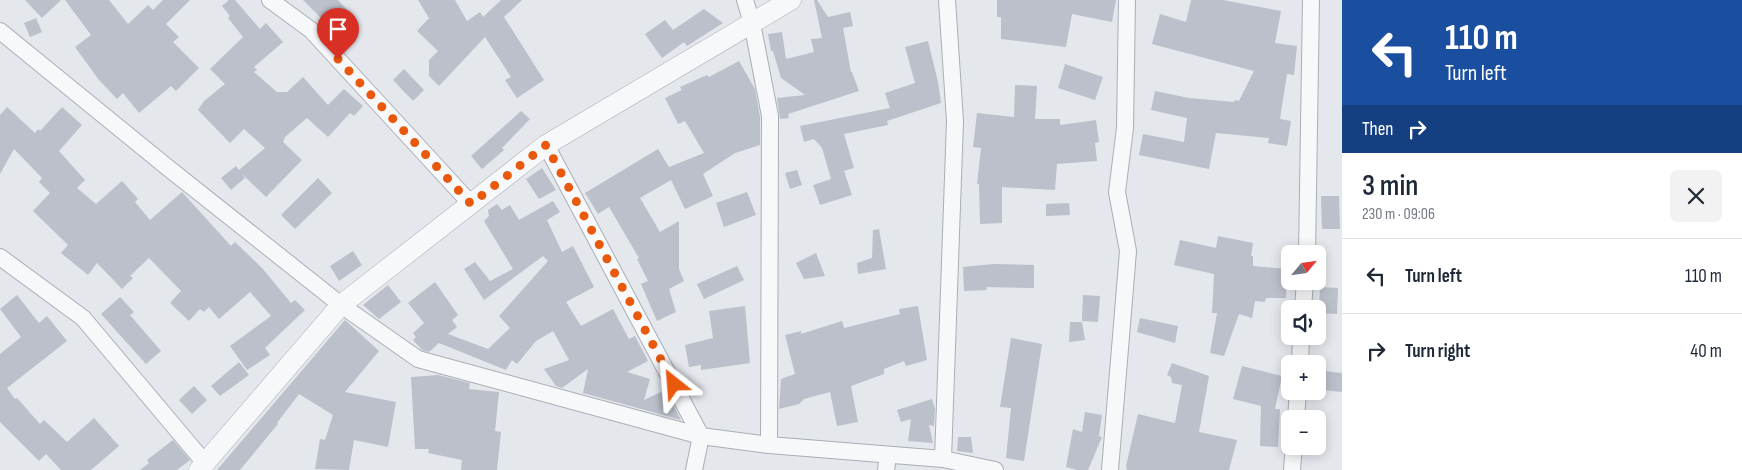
<!DOCTYPE html>
<html lang="en">
<head>
<meta charset="utf-8">
<style>
	:root { --surface:#fff; --page:#f2f2f3; --text:#1f2937; --muted:#747a83; --line:#e0e1e3 }
	body { margin:0; font-family:"Sofia Sans Condensed",sans-serif; background:var(--page); color:var(--text); height:100vh; display:flex; flex-direction:column; font-size:19px; white-space:nowrap }
	* { box-sizing:border-box; margin:0 }
	p { font-size:16px; color:var(--muted) }
	.icon { flex:none; width:28px; height:28px; fill:none; stroke:currentColor; stroke-width:2; stroke-linecap:round; stroke-linejoin:round }
	.map { position:relative; flex:1; overflow:hidden }
	.panel { display:flex; flex-direction:column; background:var(--surface); width:400px }
	.panel>* { flex:none }
	.hud { background:#1a4fa0; color:#fff; overflow:hidden }
	.needle { width:32px; rotate:61deg }
	.buttons { position:absolute; left:1281px; top:245px; display:grid; gap:10px }
	.buttons a { display:grid; place-items:center; width:45px; height:45px; border-radius:8px; background:var(--surface); box-shadow:0 2px 12px #0003; font-size:25px }
	.pin { position:absolute; display:grid; place-items:center; width:42px; height:42px; color:#fff; margin:-51px -21px; border-radius:50% 50% 50% 0; rotate:-45deg; box-shadow:0 0 5px #0007 }
	.pin .icon { rotate:45deg }
	.me { position:absolute; width:55px; margin:-28px; rotate:332deg; stroke-linejoin:round; filter:drop-shadow(0 0 4px #0008) }
	.turn { display:flex; align-items:center; gap:18px; height:105px; padding:0 20px; font-size:22px }
	.turn .icon { width:65px; height:65px; stroke-width:2.5 }
	.turn b { display:block; font-size:35px; line-height:42px }
	.then { display:flex; align-items:center; height:48px; padding:0 20px; background:#0003; gap:10px; font-size:19px }
	.round { display:grid; place-items:center; flex:none; width:52px; height:52px; border-radius:8px; background:var(--page) }
	.summary { display:flex; align-items:center; justify-content:space-between; height:85px; padding:0 20px }
	h1 { font-size:30px; font-weight:600; line-height:38px }
	ul { padding:0; list-style:none }
	li { display:flex; align-items:center; gap:15px; height:75px; padding:0 20px; border-top:1px solid var(--line) }
	li div { flex:1 }
	li b { display:block; font-size:19px }
	li em { font-style:normal }
	main { display:flex; flex:1; min-height:0 }
	.map>svg:first-child { display:block }
</style>
</head>
<body>
<main>
<div class="map">
<svg width="1342" height="470" viewBox="0 0 1342 470">
	<rect width="100%" height="100%" fill="#e4e7ec"/>
	<path fill="#bbc0ca" d="M25,0H61L42,18Z
		M65,0H109L128,24L148,5L153,10L163,0H190L166,24L179,37L173,42L199,68L176,91L171,86L139,113L123,93L117,99L99,80L75,47L91,35Z
		M229,0H235L260,29L266,23L283,42L254,67L257,70L254,72L277,92H287L303,77L328,105L344,89L363,106L354,116L350,113L328,137L307,118L285,137L283,142L302,160L266,197L242,174L245,178L231,190L221,178L236,166L239,170L265,148L244,129L230,143L198,110L204,101L225,84L210,69L243,37L228,18L230,16L222,6Z
		M303,0H338L347,10L330,27Z
		M418,0H455L467,21L480,12L483,17L501,0H522L504,17L544,80L517,98L505,80L511,77L485,37L439,86L429,76V60L438,51L417,31L429,18Z
		M814,0H817L828,17L850,12L853,26L843,28L851,72H852L859,91L788,114L789,118L780,119L777,98L805,95L781,78L773,51H771L768,34L782,32L786,59L814,52L811,39L822,38Z
		M997,0H1116L1112,22L1072,14L1066,47L1001,39V17H997Z
		M1191,0H1223L1281,11L1275,43L1297,46L1294,75L1287,74L1280,119L1291,121L1287,146L1268,143L1269,138L1216,133L1209,169L1139,155L1143,134L1184,142L1187,118L1151,110L1155,91L1189,98L1234,102L1235,100L1239,101L1254,71L1152,44L1160,14L1186,22Z
		M704,9L723,23L687,46L684,42L662,58L645,34L665,20L673,30Z
		M36,18L42,32L30,37L24,23Z
		M928,41L938,82L941,103L887,121L888,125L844,134L854,168L844,171L852,195L820,205L813,185L831,179L822,148L814,139L804,142L800,126L890,108L885,93L915,83L905,47Z
		M739,61L755,89L760,117V145L735,153L703,174L713,196L685,209L671,180L640,198L660,232L679,221V269L684,281L669,289L676,312L657,321L641,284L648,281L637,259L639,258L609,207L598,214L585,193L658,149L669,167L704,153L685,121L678,124L665,98L682,90L680,87L707,75L709,77Z
		M1065,64L1103,77L1095,100L1058,88Z
		M404,69L424,90L413,101L393,80Z
		M1015,85L1037,86L1035,119H1060V125L1096,120L1099,142L1095,143L1097,161L1057,164L1055,190L1002,187V223L980,224L979,184H977L981,148L973,147L977,113L1014,117Z
		M7,107L35,133L38,129L40,131L62,107L82,125L59,151L85,180L77,188L96,204L122,181L138,199L135,202L150,220L182,192L231,246L235,242L262,268L291,303L295,300L305,310L265,348L270,355L247,370L230,346L271,316L250,292L219,319L209,307L204,312L200,309L189,321L170,303L181,291L149,258L130,276L133,278L122,289L97,263L88,275L61,253L68,245L33,211L50,193L39,182L42,178L14,149L0,174V115Z
		M521,111L530,119L502,148L504,150L482,169L471,156Z
		M542,168L556,190L539,199L526,179Z
		M797,170L802,185L790,189L785,173Z
		M318,178L332,193L295,229L281,215Z
		M747,192L756,215L724,227L716,203Z
		M1321,196H1339L1340,229H1322Z
		M553,201L560,212L547,220L562,252L573,246L594,287L566,302L581,326L613,309L629,339L635,336L648,361L627,372L650,379L644,400L665,390L681,420L583,393L588,369L562,388L556,386L544,369L569,360L553,331L536,341L517,364L512,360L506,370L439,343L429,352L422,350L413,340L416,337L413,333L424,323L408,303L435,282L458,315L452,320L457,327L448,334L488,349L510,328L499,316L548,261L543,256L484,300L464,269L475,262L490,281L513,269L484,221L489,216L488,210L497,204L502,210L510,205L519,220Z
		M1069,203L1070,215L1046,216V204Z
		M879,229L886,269L858,274L857,263L872,258L873,230Z
		M1218,236L1253,243L1251,256H1253V266L1287,269L1286,298H1266L1265,302L1255,301L1252,318L1239,314L1224,356L1210,353L1217,313H1212L1214,274L1174,265L1180,240L1216,248Z
		M353,251L362,265L339,281L330,266Z
		M816,253L825,276L804,279L796,263Z
		M993,264L1034,265V288L986,287L987,290L964,291L963,267Z
		M737,266L744,280L704,299L697,284Z
		M388,285L401,302L379,319L363,305Z
		M1320,287L1338,288L1337,314L1319,313Z
		M17,295L39,323L47,316L67,341L7,388L15,399L17,398L40,424L44,420L67,442L94,418L119,446L91,470H61L46,454L39,461L0,422V354L21,337L0,309Z
		M1083,295L1100,296L1098,322L1082,321Z
		M120,297L134,312L130,315L161,351L146,364L101,314Z
		M745,306L750,363L701,370V365L689,367L685,345L713,338L709,311Z
		M918,306L927,360L906,366L904,361L884,369V374L851,386L858,422L837,426L830,392L804,399L799,404L779,409L781,379L795,374L785,335L801,331V334L842,321L844,328L900,314L899,309Z
		M1140,318L1178,326L1175,343L1137,332Z
		M345,320L379,351L345,392L396,402L388,447L354,440L349,470L315,469L320,439L325,440L333,415L299,394L277,423L278,424L240,470H217Z
		M1070,322H1082L1085,340L1069,342Z
		M1011,338L1042,344L1024,461L1006,458L1011,408L1000,407Z
		M239,362L249,375L220,396L211,386Z
		M1172,363L1209,376L1199,432L1237,440L1229,470H1127L1126,466L1138,414L1175,423L1182,385L1172,383L1171,377L1167,375Z
		M1242,366L1282,376L1275,409H1280L1278,447L1260,446L1261,406L1233,399Z
		M1324,371L1342,373V392L1322,390Z
		M438,375L470,383L469,389L499,392L495,431L501,432L497,470H461L462,460L428,453L429,449H415L411,377Z
		M194,386L207,400L192,414L179,400Z
		M932,399L935,409L934,426L929,425L933,443L908,441L911,419L901,422L897,410Z
		M1085,412L1102,415L1099,436L1102,437L1088,470H1077L1066,467L1073,429L1082,432Z
		M958,437H971L973,453L957,451Z
		M173,440L190,460L177,470H140L149,463L147,460Z"/>
	<g fill="none" stroke-linecap="round" stroke-linejoin="round">
		<g stroke="#a9aeb7" stroke-width="18">
			<path id="minor" d="M270,0L311,30L471,204
				M745,0L752,23L770,116L769,445
				M0,31L167,167L341,305L418,359L701,436L769,445L943,459L995,470
				M546,145L701,436L694,470
				M1307,254L1311,0
				M0,257L83,318L205,463
				M1303,309L1305,281
				M1300,364L1301,336
				M1296,419L1298,391
				M943,459L955,121L947,0
				M886,470L888,455
				M1110,470L1128,251L1117,192L1125,128L1127,0
				M1292,470L1294,446"/>
		</g>
		<g stroke="#a9aeb7" stroke-width="21">
			<path id="tertiary" d="M199,470L341,305L546,145L791,0"/>
		</g>
		<use href="#minor" stroke="#f7f8fa" stroke-width="16"/>
		<use href="#tertiary" stroke="#f7f8fa" stroke-width="20"/>
	</g>
	<g fill="none" stroke-linecap="round" stroke-linejoin="round">
		<path stroke="#ea580c" stroke-width="9" stroke-dasharray="0 16.2" d="M338,59L471,204L546,145L674,384"/>
	</g>
</svg>
<div class="buttons">
<a><svg class="needle" viewBox="-14 -14 28 28"><path d="M0-13l5 13h-10z" fill="#e53935"/><path d="M0 13l5-13h-10z" fill="#747a83"/></svg></a>
<a><svg class="icon" aria-label="sound" viewBox="0 0 24 24"><path d="M4 9h4l5-4v14l-5-4H4zM17 9q2 3 0 6"/></svg></a>
<a>+</a>
<a>−</a>
</div>
<div class="pin" style="left:338px;top:59px;background:#d93025"><svg class="icon" aria-label="arrive" viewBox="0 0 24 24"><path d="M6 21V4h12l-3 4 3 4H6"/></svg></div>
<svg class="me" style="left:674px;top:384px" viewBox="-20 -20 40 40"><path d="M0-17L14 15 0 8-14 15z" fill="#ea580c" stroke="#fff" stroke-width="4"/></svg>
</div>
<section class="panel">
<div class="hud">
<div class="turn"><svg class="icon" aria-label="left" viewBox="0 0 24 24"><path d="M17 20v-9H6M10 6l-5 5 5 5"/></svg><div><b>110 m</b>Turn left</div></div>
<div class="then">Then<svg class="icon" aria-label="right" viewBox="0 0 24 24"><path d="M7 20v-9h11M14 6l5 5-5 5"/></svg></div>
</div>
<div class="summary"><div><h1>3 min</h1><p>230 m · 09:06</p></div><a class="round"><svg class="icon" aria-label="close" viewBox="0 0 24 24"><path d="M6 6l12 12M18 6L6 18"/></svg></a></div>
<ul>
<li><svg class="icon" aria-label="left" viewBox="0 0 24 24"><path d="M17 20v-9H6M10 6l-5 5 5 5"/></svg><div><b>Turn left</b></div><em>110 m</em></li>
<li><svg class="icon" aria-label="right" viewBox="0 0 24 24"><path d="M7 20v-9h11M14 6l5 5-5 5"/></svg><div><b>Turn right</b></div><em>40 m</em></li>
</ul>
</section>
</main>
</body>
</html>
